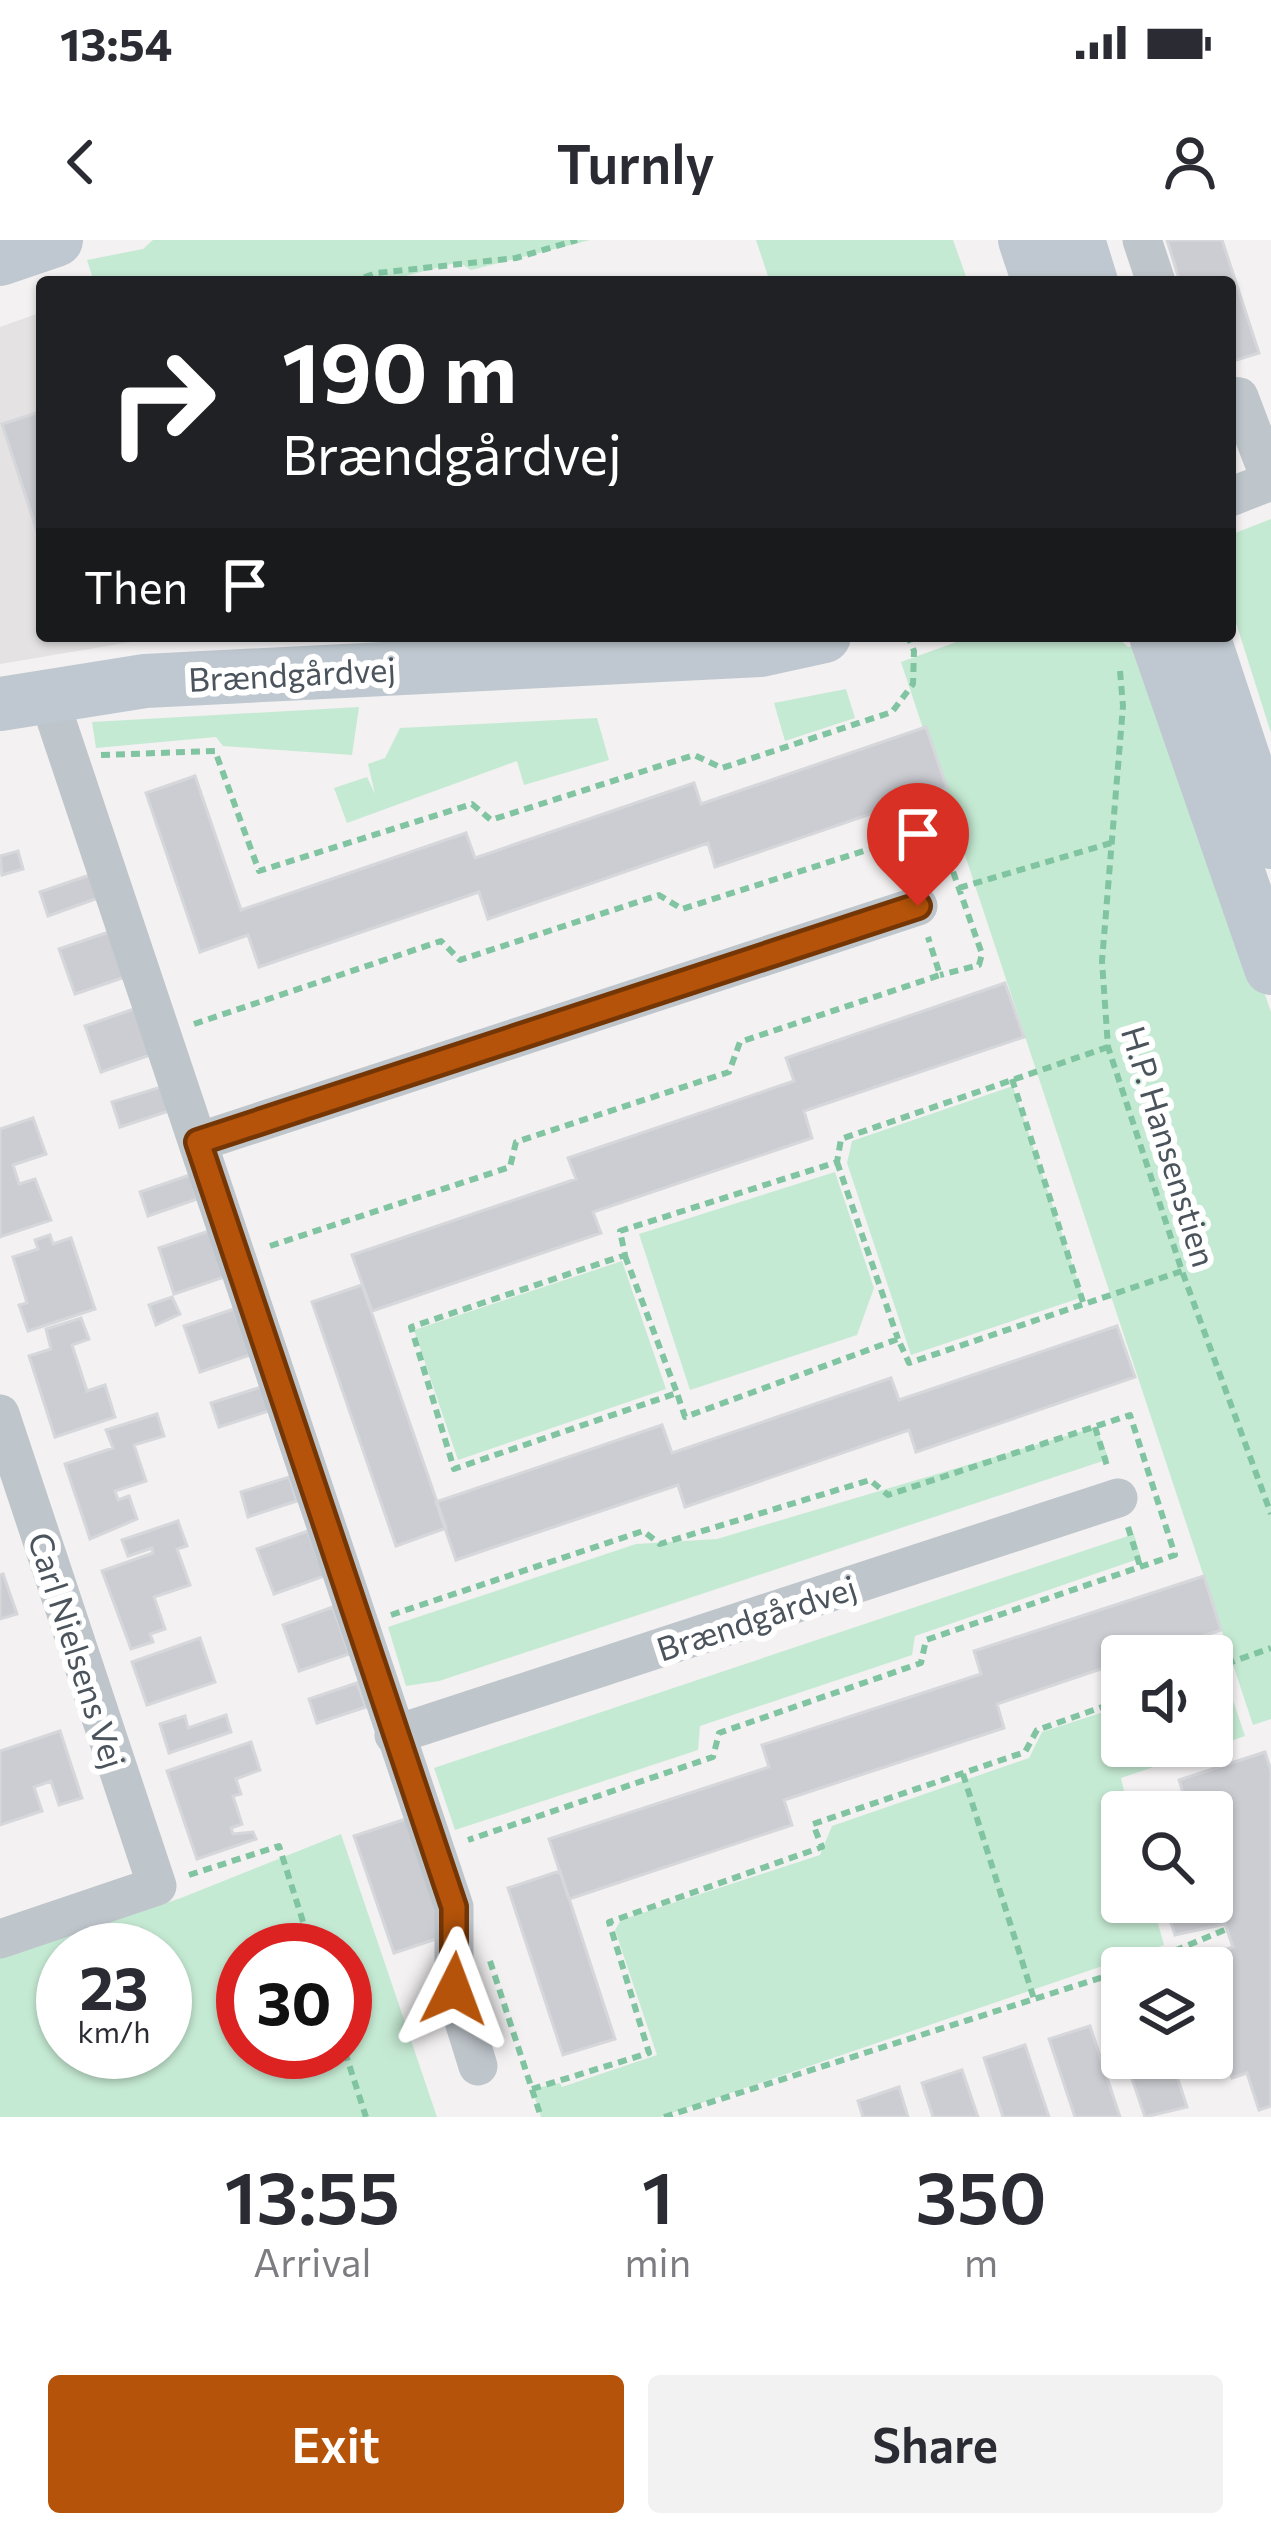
<!DOCTYPE html>
<html lang="en">
<head>
<meta charset="utf-8">
<style>
	:root { --surface:#fff; --page:#f2f2f3; --text:#2b2b33; --muted:#7c7c81; --accent:#b45309 }
	body { margin:0; font-family:Commissioner,sans-serif; background:var(--page); color:var(--text); height:100vh; display:flex; flex-direction:column; font-size:45px; white-space:nowrap }
	* { box-sizing:border-box; margin:0 }
	p { font-size:39px; color:var(--muted) }
	.icon { flex:none; width:66px; height:66px; fill:none; stroke:currentColor; stroke-width:2; stroke-linecap:round; stroke-linejoin:round }
	.map { position:relative; height:1877px; overflow:hidden }
	.sheet { display:flex; flex-direction:column; background:var(--surface); flex:1 }
	.sheet>* { flex:none }
	.guide { position:absolute; left:36px; top:36px; width:1200px; height:366px; border-radius:12px; box-shadow:0 3px 9px #0004; background:#202124; color:#fff; overflow:hidden }
	.controls { position:absolute; left:1101px; top:1395px; display:grid; gap:24px }
	.controls a { display:grid; place-items:center; width:132px; height:132px; border-radius:12px; background:var(--surface); box-shadow:0 3px 9px #0004; font-size:60px }
	.speed { position:absolute; left:36px; top:1683px; display:flex; gap:24px; font-size:60px; font-weight:700; text-align:center }
	.speed>* { display:grid; place-content:center; width:156px; height:156px; border-radius:50%; background:var(--surface); box-shadow:0 3px 9px #0004; line-height:1 }
	.speed small { font-size:30px; font-weight:400 }
	.speed .limit { border:18px solid #d22; background:#fff; color:#111 }
	.pin { position:absolute; display:grid; place-items:center; width:102px; height:102px; color:#fff; margin:-123px -51px; border-radius:50% 50% 50% 0; rotate:-45deg; box-shadow:0 0 12px #0007 }
	.pin .icon { rotate:45deg }
	.me { position:absolute; width:132px; margin:-66px; rotate:3deg; stroke-linejoin:round; filter:drop-shadow(0 0 9px #0008) }
	.turn { display:flex; align-items:center; gap:42px; height:252px; padding:0 48px; font-size:54px }
	.turn .icon { width:156px; height:156px; stroke-width:2.5 }
	.turn b { display:block; font-size:84px; line-height:102px }
	.then { display:flex; align-items:center; height:114px; padding:0 48px; background:#0003; gap:24px; font-size:45px }
	.eta { display:flex; justify-content:space-evenly; align-items:center; height:204px; text-align:center }
	.eta b { font-size:72px; font-weight:600; line-height:84px }
	.cta { display:flex; gap:24px; margin-top:auto; padding:24px 48px }
	.cta a { flex:1; height:138px; border-radius:12px; background:var(--accent); color:#fff; font-size:48px; font-weight:600; line-height:138px; text-align:center }
	.cta a+a { background:var(--page); color:var(--text) }
	.status { display:flex; justify-content:space-between; align-items:center; height:84px; padding:0 60px; background:var(--surface); direction:ltr }
	.status svg { height:33px; fill:currentColor }
	header { display:flex; justify-content:space-between; align-items:center; height:156px; padding:0 48px; background:var(--surface); font-size:54px; font-weight:600 }
	.map>svg:first-child { display:block }
</style>
</head>
<body>
<div class="status"><b>13:54</b><svg viewBox="0 0 49 12"><path d="M0 12V9h3v3zM5 12V6h3v6zM10 12V3h3v9zM15 12V0h3v12zM26 1h20v11H26zM47 4h2v5h-2z"/></svg></div>
<header><svg class="icon" aria-label="back" viewBox="0 0 24 24"><path d="M15 5l-7 7 7 7"/></svg>Turnly<svg class="icon" aria-label="person" viewBox="0 0 24 24"><circle cx="12" cy="8" r="4"/><path d="M4 21q1-7 8-7t8 7"/></svg></header>
<div class="map">
<svg width="1271" height="1877" viewBox="0 0 1271 1877">
	<rect width="100%" height="100%" fill="#f3f1f1"/>
	<path fill="#e4e2e2" d="M42,72V396H167L0,424V87Z"/>
	<path fill="#c5ead3" fill-rule="evenodd" d="M153,0H590L471,30L459,22L383,42H94L87,20L143,9Z
		M756,0H953L968,42H770Z
		M1271,279V493L1230,364V295Z
		M973,396H1116L1128,407L1143,402L1271,772V1479L1253,1485L901,422Z
		M846,449L855,478L785,501L774,463Z
		M359,467L352,515L223,506L216,497L96,508L92,482Z
		M597,478L609,520L524,545L517,521L347,583L334,548L367,537L375,554L368,524L385,518L400,488Z
		M1013,846L1083,1057L911,1115L847,923L852,901Z
		M835,932L874,1048L857,1095L690,1150L639,994Z
		M622,1021L666,1149L458,1220L414,1090Z
		M1096,1187L1109,1219L439,1441L406,1446L388,1387L636,1304L717,1299Z
		M1134,1294L1141,1318L915,1396L912,1415L700,1486L698,1510L455,1590L434,1528Z
		M1224,1434L1245,1496L1121,1538L1129,1572H1122V1662H1152L1164,1705L660,1877H541L532,1849L560,1843L562,1847L657,1815L615,1690L621,1680L820,1615L832,1586L1029,1518L1042,1492L1122,1466V1506H1212V1438Z
		M341,1594L437,1877H0V1718L181,1658ZM63,1710H165V1812H63ZM243,1710H345V1812H243Z"/>
	<path fill="#cbcdd2" stroke="#d6d7db" stroke-width="3" d="M1167,0H1222L1259,113L1230,122V42H1180Z
		M42,171V306L2,184Z
		M926,487L947,548L715,627L708,603L488,679L479,652L259,727L248,695L200,712L146,553L195,536L241,670L466,593L475,618L694,543L701,564Z
		M18,611L23,629L2,635L0,616Z
		M90,635L98,658L48,676L40,652Z
		M109,692L125,737L75,754L59,709Z
		M1005,743L1024,797L804,871L812,898L593,972L601,993L372,1071L352,1015L576,939L568,918L794,841L786,818Z
		M134,769L150,815L101,832L85,786Z
		M161,847L169,871L120,887L112,862Z
		M33,878L46,914L13,925L19,944L35,939L51,980L0,997V889Z
		M190,935L197,959L148,976L140,952Z
		M209,991L224,1037L174,1054L159,1008Z
		M50,995L53,1004L71,998L95,1069L28,1091L19,1065L27,1063L13,1017L38,1009L35,1000Z
		M362,1045L446,1288L396,1306L312,1062Z
		M172,1057L180,1074L156,1085L149,1065Z
		M234,1069L250,1115L200,1132L184,1086Z
		M81,1078L89,1099L72,1105L87,1151L105,1145L115,1177L55,1197L29,1116L51,1109L46,1089Z
		M1117,1086L1135,1137L916,1212L909,1190L685,1267L678,1245L456,1320L436,1262L662,1185L672,1213L891,1138L899,1160Z
		M261,1147L269,1171L219,1187L211,1163Z
		M157,1174L164,1196L134,1205L146,1241L115,1251L118,1260L129,1256L137,1279L90,1299L65,1224L113,1208L106,1190Z
		M289,1237L297,1261L248,1277L241,1252Z
		M178,1281L187,1306L177,1309L190,1345L154,1357L165,1389L150,1394L153,1402L131,1409L102,1331L153,1313L152,1308L128,1316L122,1300Z
		M308,1291L324,1336L274,1354L257,1309Z
		M3,1334L17,1374L0,1379V1335Z
		M1204,1336L1221,1390L1142,1416H1122V1422L997,1464L1004,1488L784,1560L792,1585L569,1659L549,1599L769,1527L762,1505L981,1434L974,1411Z
		M333,1367L349,1414L299,1431L283,1385Z
		M200,1398L215,1442L147,1465L132,1422Z
		M357,1443L366,1467L317,1483L309,1459Z
		M226,1475L231,1492L169,1513L160,1484L185,1476L188,1488Z
		M60,1491L82,1558L59,1565L51,1541L34,1547L42,1571L0,1585V1511Z
		M251,1502L260,1530L236,1539L241,1554L233,1556L242,1584L231,1588L233,1594L253,1592L256,1599L197,1619L167,1531Z
		M1265,1512L1271,1531V1866L1259,1870L1247,1833L1232,1838L1212,1778V1728H1196L1193,1720L1233,1707L1225,1684L1175,1695L1164,1662H1212V1572H1189L1179,1540Z
		M409,1578L448,1695L394,1713L354,1596Z
		M560,1631L615,1799L563,1815L508,1648Z
		M1090,1786L1120,1877H1075L1049,1799Z
		M1025,1805L1049,1877H1003L984,1818Z
		M1125,1818H1171L1187,1867L1145,1877Z
		M962,1830L978,1877H933L922,1843Z
		M899,1847L908,1877H863L858,1861Z"/>
	<g fill="none" stroke-linecap="round" stroke-linejoin="round">
		<path stroke="#81c4a1" stroke-width="6" stroke-dasharray="9 6" stroke-linecap="butt" d="M350,42L377,33L516,18L577,0
			M1120,431L1123,466L1102,721L1108,807L1182,1031L1271,1274
			M101,515L215,511L259,631L472,564L491,580L694,515L722,528L892,472L913,444L914,411L908,396
			M898,600L937,586L982,714L979,725L940,735
			M959,648L1111,603
			M194,784L441,701L460,720L659,655L682,669L898,600L908,633
			M1108,807L841,899L837,922L620,991L625,1015L411,1087L454,1229L677,1153L685,1177L898,1099L909,1123L1182,1031
			M1012,839L1083,1062
			M837,922L898,1099
			M270,1006L510,927L516,902L729,832L740,802L940,735L928,697
			M625,1016L677,1153
			M1095,1187L1108,1229
			M1128,1287L1140,1326
			M391,1375L643,1291L660,1304L870,1240L888,1255L1130,1175L1175,1315L926,1400L921,1423L719,1493L713,1517L468,1600
			M1212,1429L1271,1408
			M963,1534L1034,1759
			M189,1635L279,1606L312,1710
			M490,1721L541,1877
			M1133,1728L1227,1689
			M345,1812L366,1877
			M532,1849L649,1813L609,1682L822,1607L813,1584L1025,1512L1037,1490L1122,1460
			M664,1877L1122,1731"/>
		<path stroke="#bec5cb" stroke-width="39" d="M1142,0L1156,42
			M1230,156L1239,157L1271,241
			M1230,257L1271,241
			M47,453L454,1667V1749L478,1826
			M198,902L918,666
			M0,1174L157,1646L0,1699
			M394,1495L1118,1258"/>
		<path stroke="#bfc8d0" stroke-width="54" d="M1025,0L1039,42
			M1078,0L1091,42
			M0,19L56,0
			M1156,396L1271,728
			M1203,396L1271,602
			M0,464L145,441L760,410L824,396"/>
	</g>
	<g fill="none" stroke-linecap="round" stroke-linejoin="round">
		<g stroke="#753606" stroke-width="30">
			<path id="route" d="M454,1749V1667L198,902L918,666"/>
		</g>
		<use href="#route" stroke="#b45309" stroke-width="21"/>
	</g>
	<g text-anchor="middle" dominant-baseline="central" stroke-width="12" stroke-linejoin="round" paint-order="stroke">
		<g font-size="33" fill="#4b545c" stroke="#fff">
			<text transform="translate(292 433) rotate(-3)">Brændgårdvej</text>
			<text transform="translate(1170 906) rotate(73)">H.P. Hansenstien</text>
			<text transform="translate(756 1377) rotate(-18)">Brændgårdvej</text>
			<text transform="translate(78 1410) rotate(72)">Carl Nielsens Vej</text>
		</g>
	</g>
</svg>
<div class="controls">
<a><svg class="icon" aria-label="sound" viewBox="0 0 24 24"><path d="M4 9h4l5-4v14l-5-4H4zM17 9q2 3 0 6"/></svg></a>
<a><svg class="icon" aria-label="search" viewBox="0 0 24 24"><circle cx="10" cy="10" r="6"/><path d="M15 15l6 6"/></svg></a>
<a><svg class="icon" aria-label="layers" viewBox="0 0 24 24"><path d="M12 4l9 5-9 5-9-5zM3 14l9 5 9-5"/></svg></a>
</div>
<div class="speed"><div>23<small>km/h</small></div><div class="limit">30</div></div>
<div class="pin" style="left:918px;top:666px;background:#d93025"><svg class="icon" aria-label="arrive" viewBox="0 0 24 24"><path d="M6 21V4h12l-3 4 3 4H6"/></svg></div>
<svg class="me" style="left:454px;top:1749px" viewBox="-20 -20 40 40"><path d="M0-17L14 15 0 8-14 15z" fill="#b45309" stroke="#fff" stroke-width="4"/></svg>
<div class="guide">
<div class="turn"><svg class="icon" aria-label="right" viewBox="0 0 24 24"><path d="M7 20v-9h11M14 6l5 5-5 5"/></svg><div><b>190 m</b>Brændgårdvej</div></div>
<div class="then">Then<svg class="icon" aria-label="arrive" viewBox="0 0 24 24"><path d="M6 21V4h12l-3 4 3 4H6"/></svg></div>
</div>
</div>
<section class="sheet">
<div class="eta">
<div><b>13:55</b><p>Arrival</p></div>
<div><b>1</b><p>min</p></div>
<div><b>350</b><p>m</p></div>
</div>
<div class="cta"><a>Exit</a><a>Share</a></div>
</section>
</body>
</html>
